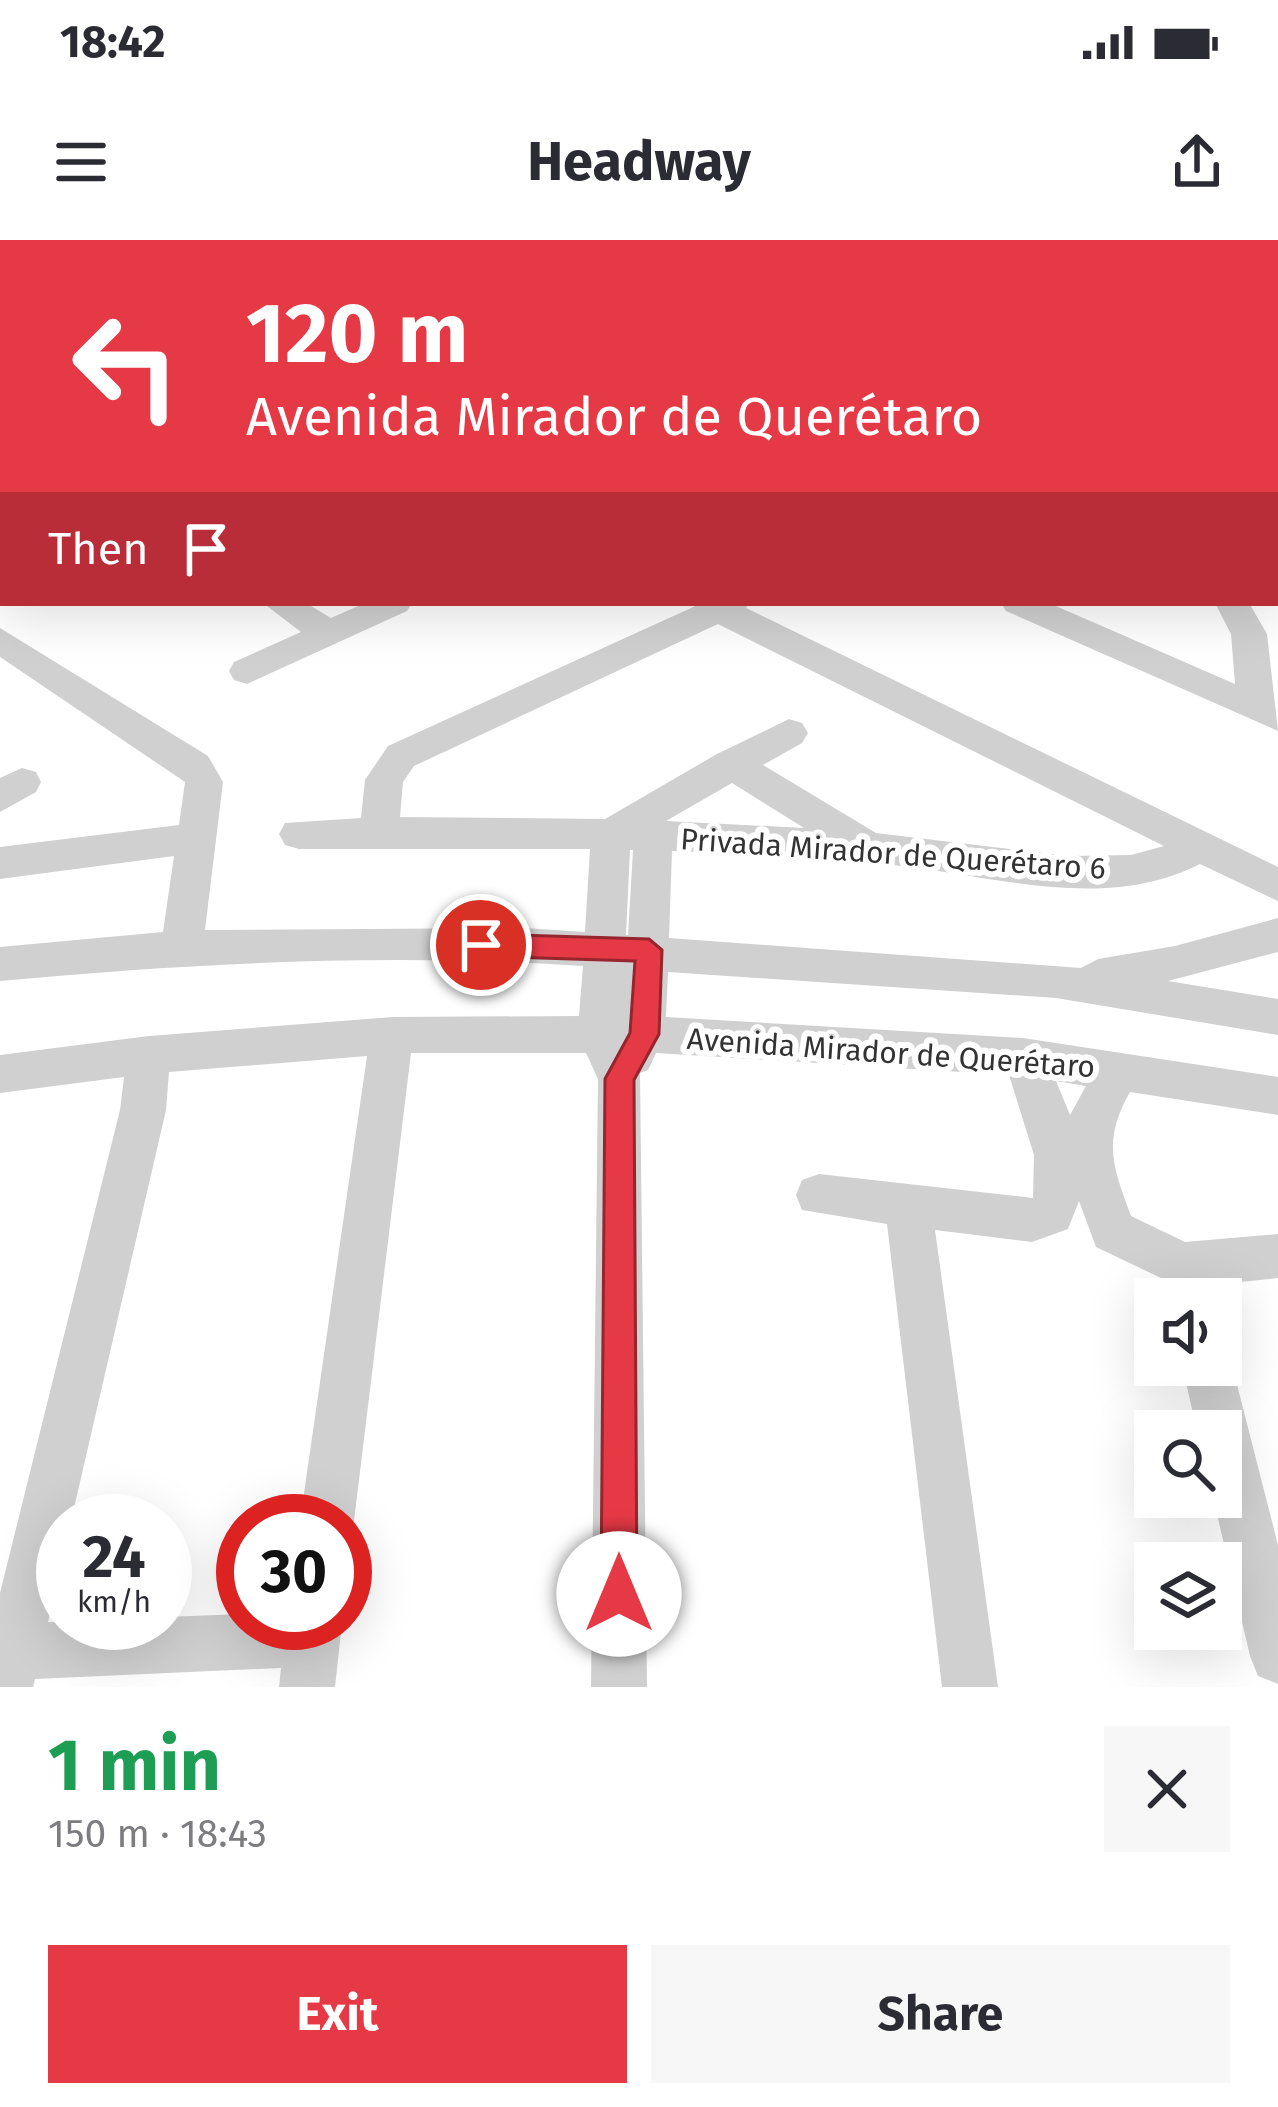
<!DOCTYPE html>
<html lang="en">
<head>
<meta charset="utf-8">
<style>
	:root { --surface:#fff; --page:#f7f7f7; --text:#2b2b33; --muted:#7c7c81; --accent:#e63946 }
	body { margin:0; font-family:"Fira Sans",sans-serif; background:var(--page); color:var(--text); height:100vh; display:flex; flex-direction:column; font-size:45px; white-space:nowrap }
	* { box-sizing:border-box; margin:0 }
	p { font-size:39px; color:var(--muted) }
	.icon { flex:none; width:66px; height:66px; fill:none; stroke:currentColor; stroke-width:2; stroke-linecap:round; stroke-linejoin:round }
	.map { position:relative; height:1447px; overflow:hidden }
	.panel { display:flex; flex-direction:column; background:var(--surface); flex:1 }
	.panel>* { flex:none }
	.banner { position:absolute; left:0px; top:0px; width:1278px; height:366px; box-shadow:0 12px 48px #0002; background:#e63946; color:#fff; overflow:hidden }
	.tools { position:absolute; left:1134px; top:1038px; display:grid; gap:24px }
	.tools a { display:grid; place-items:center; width:108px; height:108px; border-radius:0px; background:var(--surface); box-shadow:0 12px 48px #0002; font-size:60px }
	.speed { position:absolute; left:36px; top:1254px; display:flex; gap:24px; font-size:60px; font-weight:700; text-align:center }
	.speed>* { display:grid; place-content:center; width:156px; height:156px; border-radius:50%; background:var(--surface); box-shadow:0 12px 48px #0002; line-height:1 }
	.speed small { font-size:30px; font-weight:400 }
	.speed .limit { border:18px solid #d22; background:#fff; color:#111 }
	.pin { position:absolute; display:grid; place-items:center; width:102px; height:102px; color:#fff; margin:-51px; border:6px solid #fff; border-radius:50%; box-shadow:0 3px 12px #0007 }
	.me { position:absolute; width:132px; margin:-66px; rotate:0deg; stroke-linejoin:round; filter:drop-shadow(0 0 9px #0008) }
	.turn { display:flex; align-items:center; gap:42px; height:252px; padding:0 48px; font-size:54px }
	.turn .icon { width:156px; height:156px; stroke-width:2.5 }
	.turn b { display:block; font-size:84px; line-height:102px }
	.then { display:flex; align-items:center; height:114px; padding:0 48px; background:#0003; gap:24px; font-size:45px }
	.round { display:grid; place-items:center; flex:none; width:126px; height:126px; border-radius:0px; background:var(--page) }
	.summary { display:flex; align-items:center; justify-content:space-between; height:204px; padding:0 48px }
	h1 { font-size:72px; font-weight:700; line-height:90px; color:#1e9e55 }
	.button { display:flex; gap:24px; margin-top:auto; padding:24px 48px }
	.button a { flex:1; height:138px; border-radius:0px; background:var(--accent); color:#fff; font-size:48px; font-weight:700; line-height:138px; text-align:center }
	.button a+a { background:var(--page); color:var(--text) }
	.status { display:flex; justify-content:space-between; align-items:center; height:84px; padding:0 60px; background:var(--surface); direction:ltr }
	.status svg { height:33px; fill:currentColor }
	header { display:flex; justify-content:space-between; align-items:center; height:156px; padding:0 48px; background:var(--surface); font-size:54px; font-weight:700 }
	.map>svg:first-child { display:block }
</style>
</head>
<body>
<div class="status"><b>18:42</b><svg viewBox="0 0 49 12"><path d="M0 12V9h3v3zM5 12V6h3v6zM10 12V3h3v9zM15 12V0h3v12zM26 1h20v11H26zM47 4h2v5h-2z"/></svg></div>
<header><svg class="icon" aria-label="menu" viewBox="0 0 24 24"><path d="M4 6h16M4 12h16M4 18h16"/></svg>Headway<svg class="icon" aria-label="share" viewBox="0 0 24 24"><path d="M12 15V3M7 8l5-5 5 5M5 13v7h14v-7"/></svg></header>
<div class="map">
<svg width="1278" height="1447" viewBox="0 0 1278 1447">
	<rect width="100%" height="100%" fill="#fff"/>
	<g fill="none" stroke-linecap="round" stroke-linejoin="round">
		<path fill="#d0d0d0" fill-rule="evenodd" d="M206,0H238L204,3Z
			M307,0H339L305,3Z
			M710,0H743L745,3H712Z
			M771,0H801L769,3Z
			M849,0H882L884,3H851Z
			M1077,0H1111L1113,3H1079Z
			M1172,0H1201L1170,3Z
			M3,103V121L0,122V104Z
			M1275,168H1278V187H1275Z
			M0,185H3V204H0Z
			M1275,207L1278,208V228L1275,227Z
			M263,363H306L331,378L365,363H412L407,371L247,444L234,440L229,431L234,422L301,392Z
			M702,363H749L746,368L1278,627V661L1200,624C1105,673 992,635 892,625C819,617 746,614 672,611L669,698L1081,728L1098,719L1175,706L1278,678V712L1168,741L1278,759V795L1056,758L668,732L666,777L1023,798L1278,837V875L1130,852C1102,901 1113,927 1131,976L1185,1002L1278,994V1038L1182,1048L1096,1007L1079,961L1068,989L1032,1002L935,990L998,1447H942L887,984L802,970L796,955L802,940L819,934L1033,958L1034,915L1009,835L656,813L648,830L640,833L647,1447H591L598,839L586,813H411L354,1281L345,1300V1281H300L367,816L169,832L166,870L71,1281H63V1318L48,1382L165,1383V1377L243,1374V1383H342L335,1447H279L281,1428L35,1439L33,1447H0V1353L120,870L124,837L0,853V815L149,796L393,777L579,776L583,726C389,713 193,723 0,741V707L163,692L174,616L0,639V607L179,585L185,542L0,417V388L208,516L223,542L205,690L524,688L585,692L590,609H299L285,605L279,594L285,583L361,578L365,540L388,506ZM718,384L1164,606L1131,615L1069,616L876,593L763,525L802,503L808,493L802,483L789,479L717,514L605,579L400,577L403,542L414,526ZM732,543L804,588L666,581ZM630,610H633L628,695H626ZM1056,841L1086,846L1070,875Z
			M1001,363H1049L1235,444L1231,394L1215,363H1249L1267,394L1278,491L1006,371Z
			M22,528L36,532L41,542L36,552L0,572V538Z
			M1221,1106L1232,1125L1278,1305V1444L1258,1436L1250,1416L1213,1257H1221V1191H1197L1182,1125H1221Z"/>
	</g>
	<path fill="#e63946" stroke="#96252e" stroke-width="3" d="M481,694L649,699L662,710L659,794L634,840L637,1354L632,1366L619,1371L607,1366L601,1354L605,839L630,793L635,721L481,716L468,705Z"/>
	<g text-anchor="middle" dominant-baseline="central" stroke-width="12" stroke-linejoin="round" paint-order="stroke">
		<g font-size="30" fill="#333" stroke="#fff">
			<text transform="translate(893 614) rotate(4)">Privada Mirador de Querétaro 6</text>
			<text transform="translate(891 813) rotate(4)">Avenida Mirador de Querétaro</text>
		</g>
	</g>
</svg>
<div class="tools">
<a><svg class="icon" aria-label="sound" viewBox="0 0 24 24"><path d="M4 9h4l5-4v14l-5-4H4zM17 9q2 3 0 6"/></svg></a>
<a><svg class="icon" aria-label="search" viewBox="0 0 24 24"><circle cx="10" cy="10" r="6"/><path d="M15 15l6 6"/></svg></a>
<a><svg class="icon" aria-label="layers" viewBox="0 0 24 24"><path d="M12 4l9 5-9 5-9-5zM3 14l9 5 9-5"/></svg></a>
</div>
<div class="speed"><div>24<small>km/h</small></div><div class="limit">30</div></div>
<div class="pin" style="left:481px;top:705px;background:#d93025"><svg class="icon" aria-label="arrive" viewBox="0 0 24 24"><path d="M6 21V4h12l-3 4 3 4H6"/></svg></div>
<svg class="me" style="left:619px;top:1354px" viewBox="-20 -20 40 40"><circle r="19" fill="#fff"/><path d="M0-13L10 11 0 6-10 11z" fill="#e63946"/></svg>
<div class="banner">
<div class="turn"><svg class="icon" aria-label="left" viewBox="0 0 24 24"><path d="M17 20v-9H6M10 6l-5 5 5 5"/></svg><div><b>120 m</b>Avenida Mirador de Querétaro</div></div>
<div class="then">Then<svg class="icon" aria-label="arrive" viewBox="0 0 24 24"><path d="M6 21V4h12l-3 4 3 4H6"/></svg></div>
</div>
</div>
<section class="panel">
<div class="summary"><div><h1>1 min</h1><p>150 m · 18:43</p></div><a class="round"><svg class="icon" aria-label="close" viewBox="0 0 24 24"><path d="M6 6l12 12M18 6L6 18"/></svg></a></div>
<div class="button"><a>Exit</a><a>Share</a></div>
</section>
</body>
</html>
